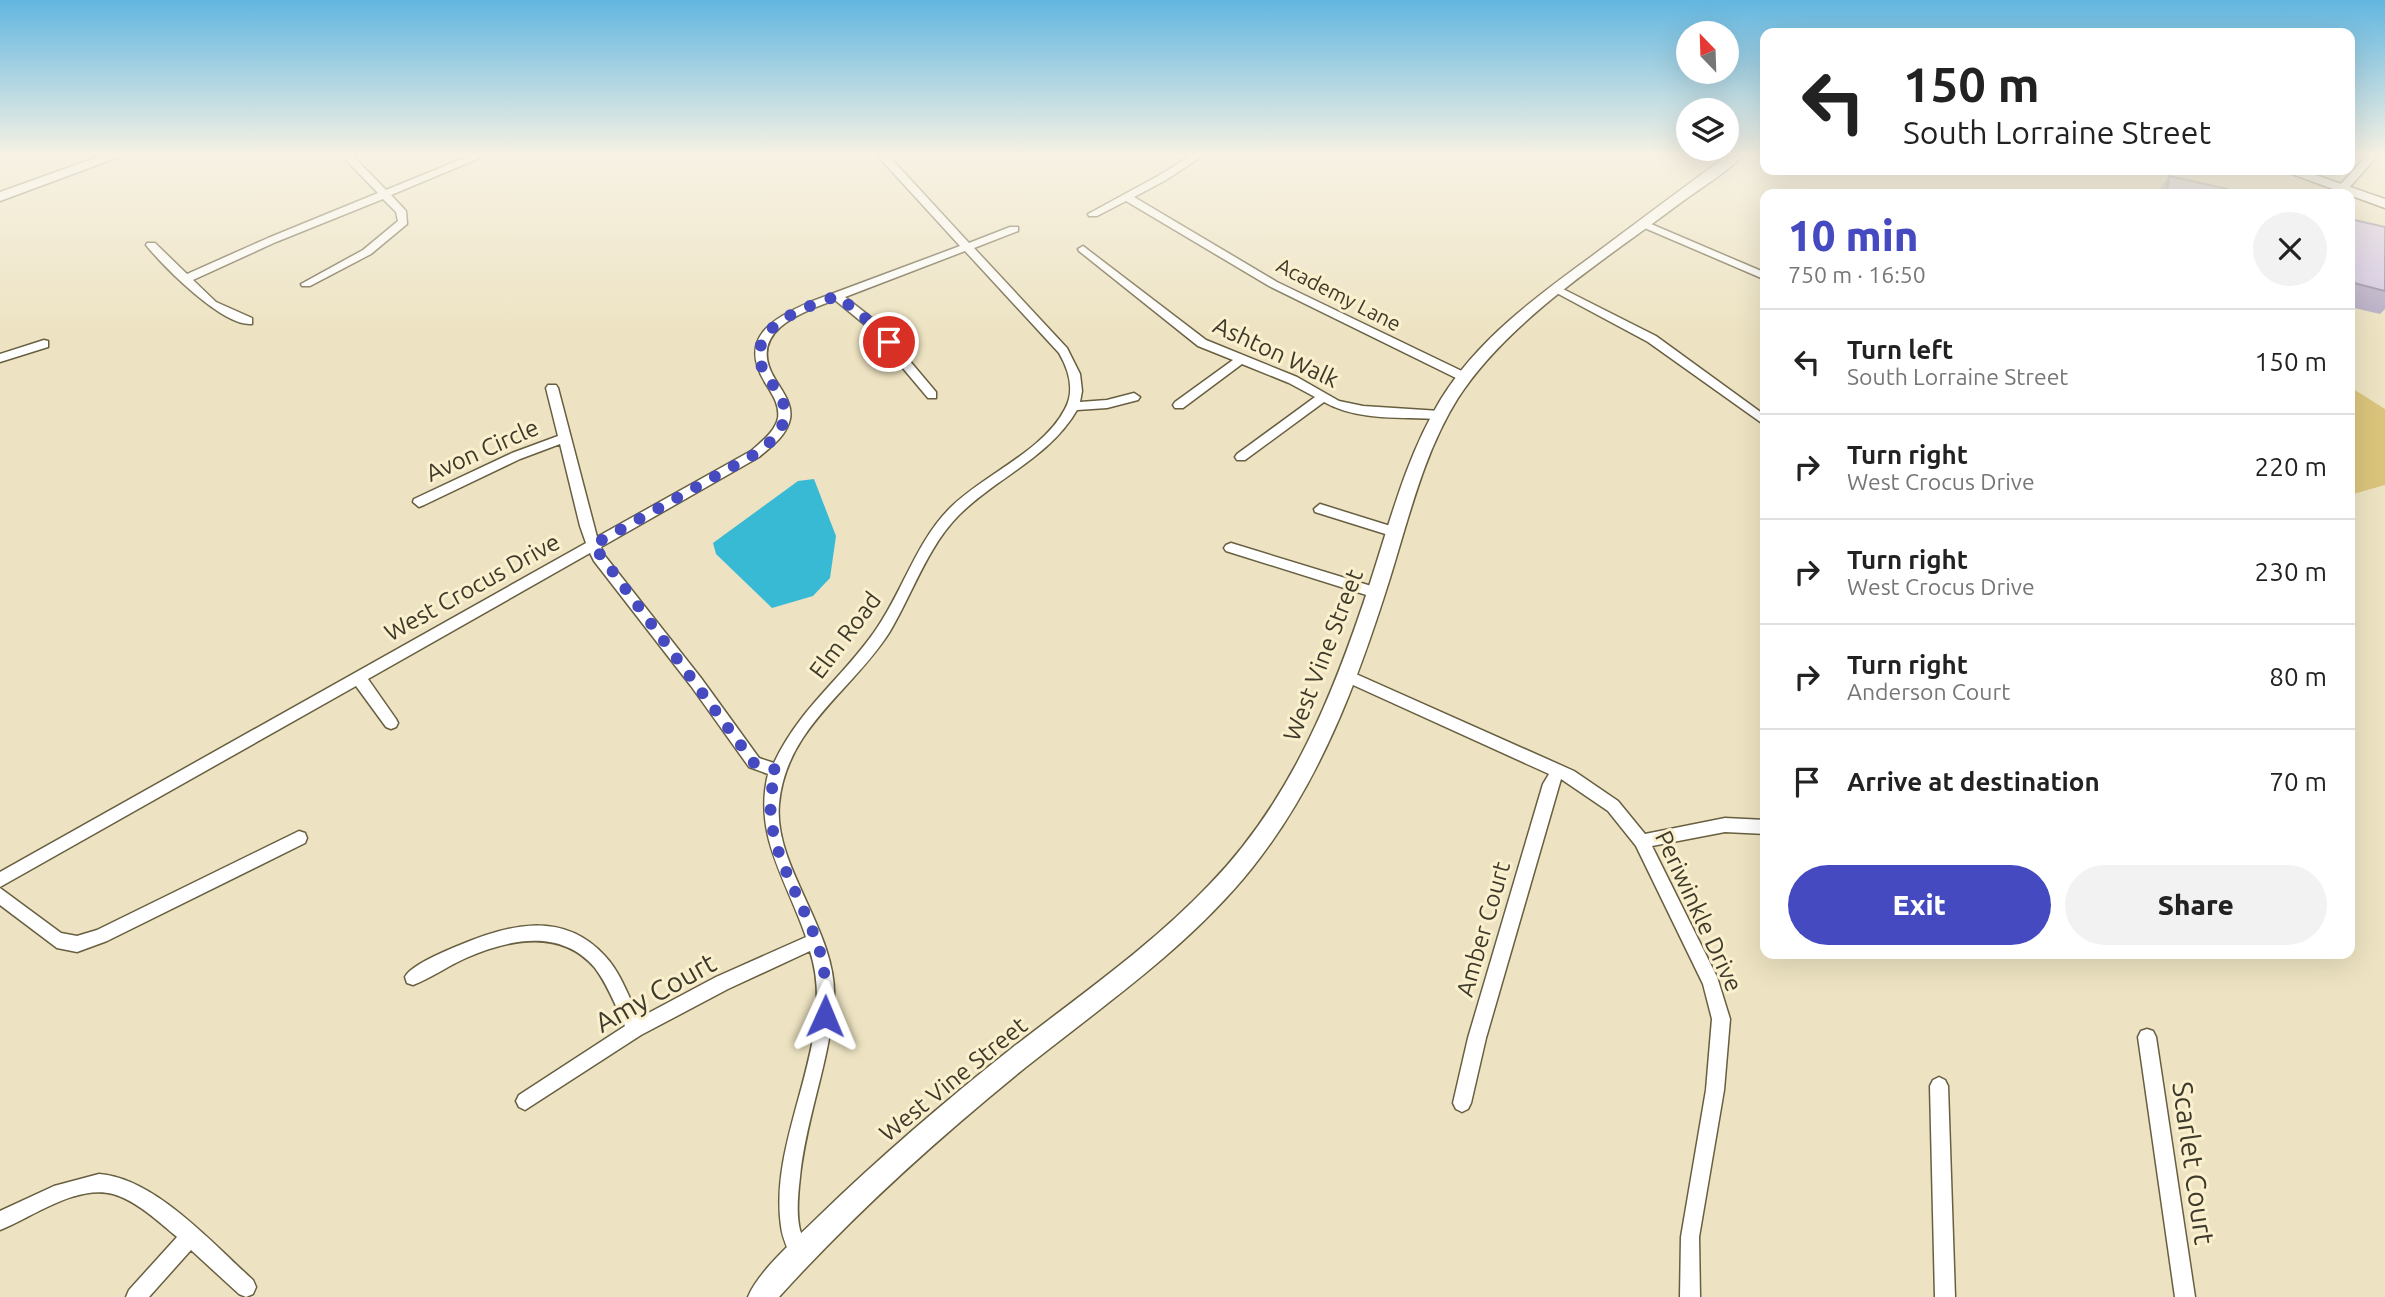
<!DOCTYPE html>
<html lang="en">
<head>
<meta charset="utf-8">
<style>
	:root { --surface:#fff; --page:#f2f2f2; --text:#222; --muted:#767676; --line:#e0e0e0; --accent:#464ac0 }
	body { margin:0; font-family:Ubuntu,sans-serif; background:var(--page); color:var(--text); height:100vh; display:flex; flex-direction:column; font-size:26px; white-space:nowrap }
	* { box-sizing:border-box; margin:0 }
	p { font-size:23px; color:var(--muted) }
	.icon { flex:none; width:38px; height:38px; fill:none; stroke:currentColor; stroke-width:2; stroke-linecap:round; stroke-linejoin:round }
	.map { position:relative; flex:1; overflow:hidden }
	.sheet { position:absolute; left:1760px; top:189px; width:595px; height:770px; display:flex; flex-direction:column; background:var(--surface); border-radius:14px; box-shadow:0 7px 28px #0002 }
	.sheet>* { flex:none }
	.guide { position:absolute; left:1760px; top:28px; width:595px; height:147px; border-radius:14px; box-shadow:0 7px 28px #0002; background:#fff; color:var(--text); overflow:hidden }
	.needle { width:46px; rotate:337deg }
	.tools { position:absolute; left:1676px; top:21px; display:grid; gap:14px }
	.tools a { display:grid; place-items:center; width:63px; height:63px; border-radius:50%; background:var(--surface); box-shadow:0 7px 28px #0002; font-size:35px }
	.pin { position:absolute; display:grid; place-items:center; width:60px; height:60px; color:#fff; margin:-30px; border:4px solid #fff; border-radius:50%; box-shadow:0 2px 7px #0007 }
	.me { position:absolute; width:77px; margin:-38px; rotate:1deg; stroke-linejoin:round; filter:drop-shadow(0 0 5px #0008) }
	.turn { display:flex; align-items:center; gap:24px; height:147px; padding:0 28px; font-size:32px }
	.turn .icon { width:91px; height:91px; stroke-width:2.5 }
	.turn b { display:block; font-size:49px; line-height:60px }
	.round { display:grid; place-items:center; flex:none; width:74px; height:74px; border-radius:37px; background:var(--page) }
	.summary { display:flex; align-items:center; justify-content:space-between; height:119px; padding:0 28px }
	h1 { font-size:42px; font-weight:800; line-height:52px; color:var(--accent) }
	.primary-button { display:flex; gap:14px; margin-top:auto; padding:14px 28px }
	.primary-button a { flex:1; height:80px; border-radius:42px; background:var(--accent); color:#fff; font-size:28px; font-weight:800; line-height:80px; text-align:center }
	.primary-button a+a { background:var(--page); color:var(--text) }
	ul { padding:0; list-style:none }
	li { display:flex; align-items:center; gap:21px; height:105px; padding:0 28px; border-top:2px solid var(--line) }
	li div { flex:1 }
	li b { display:block; font-size:26px }
	li em { font-style:normal }
	.map>svg:first-child { display:block }
</style>
</head>
<body>
<div class="map">
<svg width="2385" height="1297" viewBox="0 0 2385 1297">
	<rect width="100%" height="100%" fill="#ede3c2"/>
	<path fill="#dac47c" d="M2350,387L2385,409V485L2350,495Z"/>
	<path fill="#39bad4" d="M814,479L836,536L830,578L813,596L772,608L716,554L713,543L798,481Z"/>
	<g fill="none" stroke-linecap="round" stroke-linejoin="round">
		<g stroke="#685f41" stroke-width="3">
			<path id="minor" d="M340,154H351L386,190L474,154H489L391,195L406,211L407,224L371,254L310,286H302L301,284L363,250L398,221L396,212L383,199L276,242L193,280L216,302L252,318V324C223,327 164,267 146,245L147,243H155L187,274L268,238L378,193Z
				M876,154H887L969,243L1010,227H1018V231L974,248L1067,348L1080,374L1082,391L1080,402L1107,400L1134,393L1140,397L1138,400L1107,408L1077,410C1050,457 996,478 959,515C927,547 912,595 889,633C851,692 786,728 779,804C773,867 838,932 834,1000C830,1061 806,1117 800,1177C798,1194 796,1214 800,1230C803,1239 807,1247 810,1255L807,1262L800,1265L793,1262C789,1251 782,1238 781,1226C768,1134 839,1041 810,951L728,989L641,1035L525,1110L519,1107L516,1101L519,1095L625,1026C616,1007 608,985 595,968C561,928 509,939 466,958C448,966 431,978 413,985L407,983L405,977C410,966 443,952 455,947C506,925 562,909 605,956C621,973 629,998 639,1018L716,977L806,937C787,880 753,836 768,774L749,767L691,686L594,561L590,553L368,679L396,719L398,723L396,727L391,729L386,727L356,686L0,887V872L586,543L580,526L560,444L520,459L424,505L419,507L413,502L414,499L512,453L558,436L546,388L548,385H556L558,388L597,537L751,451C761,442 775,432 778,418C780,405 772,394 766,384C737,338 772,319 810,302L960,246ZM965,251L1059,353C1069,370 1075,391 1065,409C1043,452 982,475 949,509C916,543 903,590 877,628C844,677 800,707 774,763L759,758L701,678L605,556L601,547L759,457C771,447 787,435 790,419C793,404 782,391 775,379C746,332 799,313 835,300L869,328L928,398H936V392L877,322L845,297Z
				M1193,154H1205L1166,180L1134,197L1277,282L1468,374V380H1460L1269,286L1126,201L1097,216H1089L1088,214L1158,176Z
				M2368,154H2379L2347,190H2339V186Z
				M1644,221L1766,273V280L1640,226L1639,224Z
				M1083,246L1206,340L1297,377L1339,401L1363,406L1440,411L1446,415L1440,419C1403,417 1357,421 1324,402L1245,460H1237L1235,457L1237,454L1315,397L1289,383L1242,364L1183,408H1175L1173,405L1175,402L1233,360L1198,346L1079,251L1078,249Z
				M1557,286L1656,336L1766,416V426L1648,342L1553,291L1552,289Z
				M44,340L48,341V347L0,362V354Z
				M1320,504L1400,529L1402,532L1395,537L1315,512L1314,509Z
				M1231,543L1381,589L1383,593L1376,598L1226,551L1224,548L1226,545Z
				M1347,670L1574,771L1618,801L1645,834L1725,818L1766,820V834L1725,832L1652,846L1717,977L1730,1019L1724,1090L1699,1237L1700,1297H1680L1681,1237L1706,1090L1712,1019L1703,984L1636,846L1608,811L1561,779L1486,1038L1471,1103L1468,1109L1462,1112L1456,1109L1453,1103L1468,1038L1543,784L1549,774L1342,680L1340,676L1342,672Z
				M299,831L305,833L307,838L305,843L107,941L77,952L57,948L0,905V888L61,933L77,936L97,930Z
				M2147,1029L2153,1031L2156,1037L2195,1297H2175L2138,1037L2141,1031Z
				M1939,1077L1945,1080L1948,1086L1955,1297H1935L1930,1086L1933,1080Z
				M99,1174C155,1178 213,1244 253,1280L256,1287L253,1294L246,1297L239,1294L191,1250L149,1297H126L129,1290L177,1237C159,1222 137,1201 113,1194C77,1184 32,1217 0,1230V1211L54,1186Z"/>
		</g>
		<g stroke="#685f41" stroke-width="3">
			<path id="major" d="M106,154H127L0,201V192Z
				M1729,154H1745C1727,172 1704,186 1683,201C1609,257 1509,319 1458,398C1424,452 1409,517 1390,578C1358,680 1320,783 1252,868C1188,948 1101,1007 1021,1071C935,1141 853,1215 779,1297H748C759,1270 798,1237 819,1216C880,1157 945,1101 1012,1048C1079,996 1150,947 1209,885C1292,800 1335,691 1371,580C1391,518 1407,455 1441,399C1478,339 1536,297 1592,256C1637,222 1683,188 1729,154Z
				M2281,170H2301L2385,199V208Z"/>
		</g>
		<use href="#minor" fill="#fff" fill-rule="evenodd"/>
		<use href="#major" fill="#fff" fill-rule="evenodd"/>
	</g>
	<path fill="#b5aac6" d="M2169,176L2227,194H2157Z
		M2350,219L2385,227V309L2380,314L2350,307Z"/>
	<path fill="#d2c6e6" stroke="#938ba1" stroke-width="2" d="M2169,176L2227,189V194H2167Z
		M2350,219L2385,227V291L2350,282Z"/>
	<linearGradient id="sky" x2="0" y2="1"><stop stop-color="#62b6e0"/><stop offset="0.46" stop-color="#f7f2e4"/><stop offset="1" stop-color="#f7f2e4" stop-opacity="0"/></linearGradient>
	<rect width="2385" height="336" fill="url(#sky)"/>
	<g fill="none" stroke-linecap="round" stroke-linejoin="round">
		<path stroke="#464ac0" stroke-width="12" stroke-dasharray="0 21.6" d="M825,1016C826,994 826,973 820,952C802,892 753,836 777,770L754,763L593,545L755,454C771,443 788,428 784,407C782,392 769,383 763,370C744,326 807,307 837,296L862,315L889,342"/>
	</g>
	<g text-anchor="middle" dominant-baseline="central" stroke-width="6" stroke-linejoin="round" paint-order="stroke">
		<g font-size="21" fill="#3d392b" stroke="#fbf0ce">
			<text transform="translate(1339 294) rotate(27)">Academy Lane</text>
		</g>
		<g font-size="24" fill="#3d392b" stroke="#fbf0ce">
			<text transform="translate(1276 352) rotate(25)">Ashton Walk</text>
			<text transform="translate(482 450) rotate(-24)">Avon Circle</text>
			<text transform="translate(472 587) rotate(-29)">West Crocus Drive</text>
			<text transform="translate(845 635) rotate(-53)">Elm Road</text>
			<text transform="translate(1323 655) rotate(-69)">West Vine Street</text>
			<text transform="translate(1699 911) rotate(65)">Periwinkle Drive</text>
			<text transform="translate(1483 929) rotate(-74)">Amber Court</text>
			<text transform="translate(953 1079) rotate(-39)">West Vine Street</text>
		</g>
		<g font-size="28" fill="#3d392b" stroke="#fbf0ce">
			<text transform="translate(655 992) rotate(-29)">Amy Court</text>
			<text transform="translate(2194 1163) rotate(82)">Scarlet Court</text>
		</g>
	</g>
</svg>
<div class="tools">
<a><svg class="needle" viewBox="-14 -14 28 28"><path d="M0-13l5 13h-10z" fill="#e53935"/><path d="M0 13l5-13h-10z" fill="#767676"/></svg></a>
<a><svg class="icon" aria-label="layers" viewBox="0 0 24 24"><path d="M12 4l9 5-9 5-9-5zM3 14l9 5 9-5"/></svg></a>
</div>
<div class="pin" style="left:889px;top:342px;background:#d93025"><svg class="icon" aria-label="arrive" viewBox="0 0 24 24"><path d="M6 21V4h12l-3 4 3 4H6"/></svg></div>
<svg class="me" style="left:825px;top:1016px" viewBox="-20 -20 40 40"><path d="M0-17L14 15 0 8-14 15z" fill="#464ac0" stroke="#fff" stroke-width="4"/></svg>
<div class="guide">
<div class="turn"><svg class="icon" aria-label="left" viewBox="0 0 24 24"><path d="M17 20v-9H6M10 6l-5 5 5 5"/></svg><div><b>150 m</b>South Lorraine Street</div></div>
</div>
<section class="sheet">
<div class="summary"><div><h1>10 min</h1><p>750 m · 16:50</p></div><a class="round"><svg class="icon" aria-label="close" viewBox="0 0 24 24"><path d="M6 6l12 12M18 6L6 18"/></svg></a></div>
<ul>
<li><svg class="icon" aria-label="left" viewBox="0 0 24 24"><path d="M17 20v-9H6M10 6l-5 5 5 5"/></svg><div><b>Turn left</b><p>South Lorraine Street</p></div><em>150 m</em></li>
<li><svg class="icon" aria-label="right" viewBox="0 0 24 24"><path d="M7 20v-9h11M14 6l5 5-5 5"/></svg><div><b>Turn right</b><p>West Crocus Drive</p></div><em>220 m</em></li>
<li><svg class="icon" aria-label="right" viewBox="0 0 24 24"><path d="M7 20v-9h11M14 6l5 5-5 5"/></svg><div><b>Turn right</b><p>West Crocus Drive</p></div><em>230 m</em></li>
<li><svg class="icon" aria-label="right" viewBox="0 0 24 24"><path d="M7 20v-9h11M14 6l5 5-5 5"/></svg><div><b>Turn right</b><p>Anderson Court</p></div><em>80 m</em></li>
<li><svg class="icon" aria-label="arrive" viewBox="0 0 24 24"><path d="M6 21V4h12l-3 4 3 4H6"/></svg><div><b>Arrive at destination</b></div><em>70 m</em></li>
</ul>
<div class="primary-button"><a>Exit</a><a>Share</a></div>
</section>
</div>
</body>
</html>
